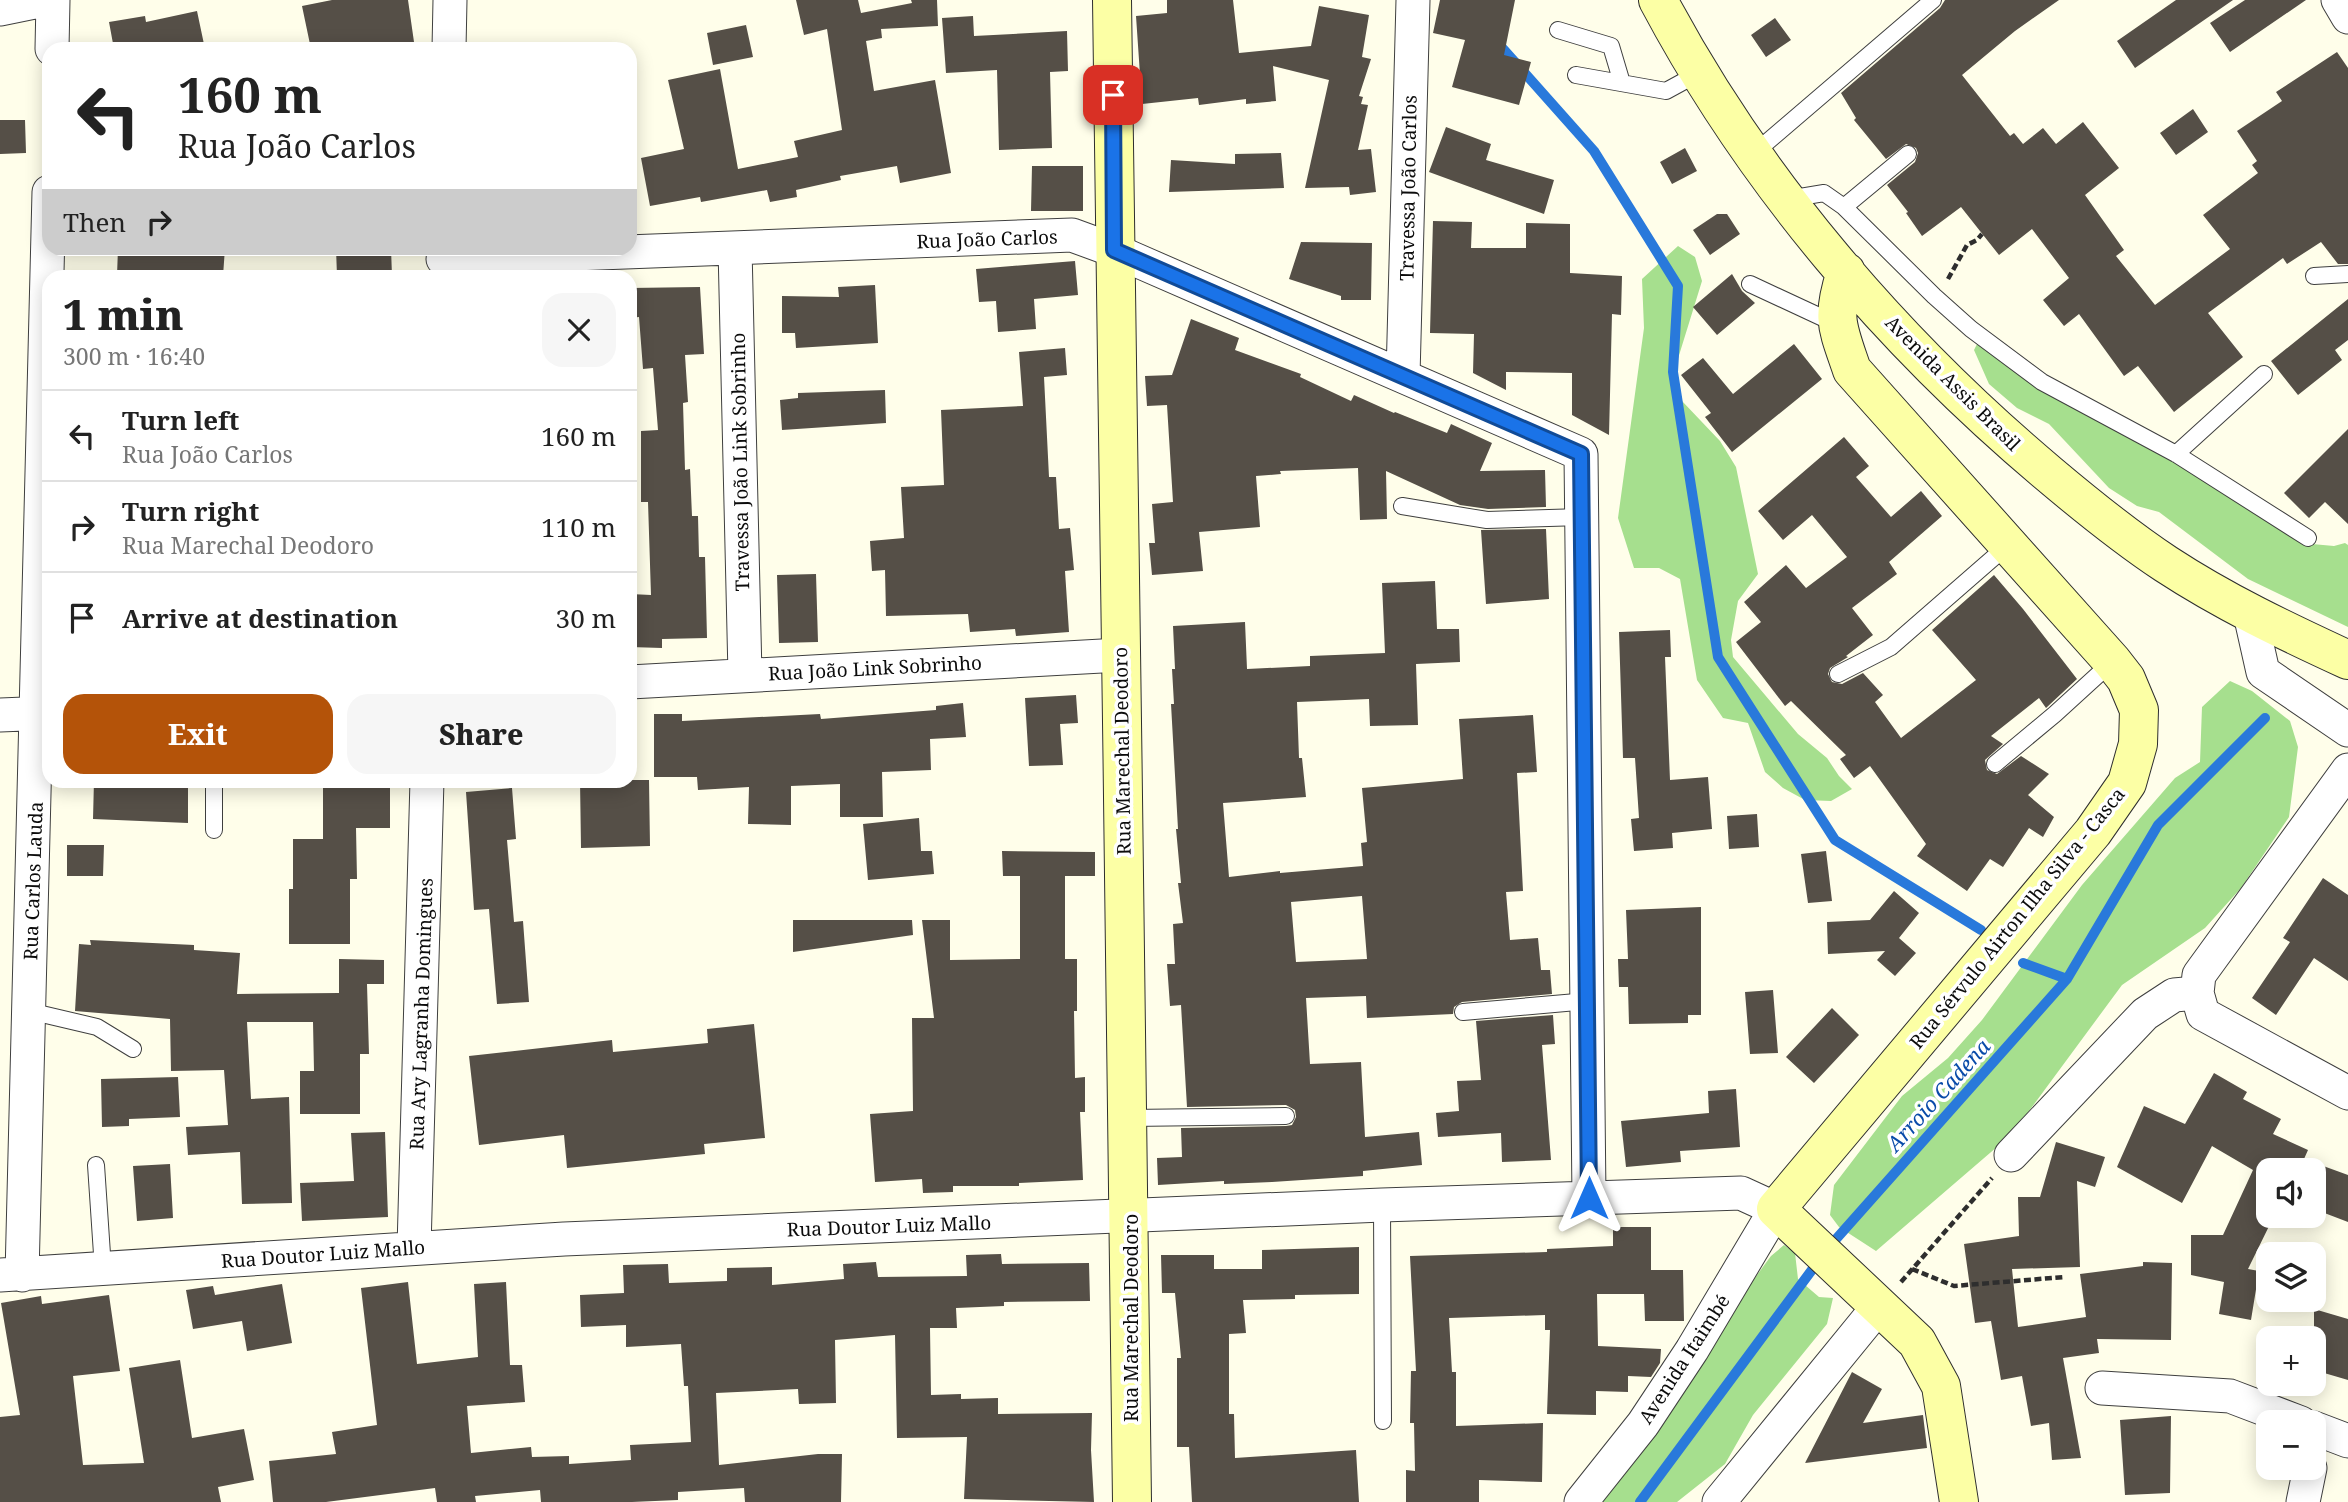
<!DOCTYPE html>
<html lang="en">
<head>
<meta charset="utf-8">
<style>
	:root { --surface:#fff; --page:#f6f6f6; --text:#222; --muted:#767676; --line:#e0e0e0; --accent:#b45309 }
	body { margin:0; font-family:"Noto Serif",serif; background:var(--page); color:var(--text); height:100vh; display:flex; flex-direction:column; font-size:26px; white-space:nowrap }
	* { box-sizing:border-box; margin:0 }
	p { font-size:23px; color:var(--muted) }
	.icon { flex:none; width:38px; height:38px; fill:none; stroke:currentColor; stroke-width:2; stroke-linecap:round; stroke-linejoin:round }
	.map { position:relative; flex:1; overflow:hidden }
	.panel { position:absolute; left:42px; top:270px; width:595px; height:518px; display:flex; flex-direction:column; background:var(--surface); border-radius:21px; box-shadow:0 4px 18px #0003 }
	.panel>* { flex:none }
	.hud { position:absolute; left:42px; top:42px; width:595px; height:214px; border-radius:21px; box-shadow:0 4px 18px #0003; background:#fff; color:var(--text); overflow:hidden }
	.fabs { position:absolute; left:2256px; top:1158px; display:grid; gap:14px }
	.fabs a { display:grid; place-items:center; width:70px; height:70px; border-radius:14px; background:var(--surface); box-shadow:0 4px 18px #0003; font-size:35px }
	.pin { position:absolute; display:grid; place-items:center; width:60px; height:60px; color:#fff; margin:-30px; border-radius:14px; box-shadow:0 4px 10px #0006 }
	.me { position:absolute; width:77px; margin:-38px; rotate:0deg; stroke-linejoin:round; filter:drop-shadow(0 0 5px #0008) }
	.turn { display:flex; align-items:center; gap:24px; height:147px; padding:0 21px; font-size:32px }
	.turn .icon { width:91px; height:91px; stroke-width:2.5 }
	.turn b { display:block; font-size:49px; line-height:60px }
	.then { display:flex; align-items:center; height:66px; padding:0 21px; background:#0003; gap:14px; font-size:26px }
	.round { display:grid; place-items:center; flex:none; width:74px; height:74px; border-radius:21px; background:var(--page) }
	.summary { display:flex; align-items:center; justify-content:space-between; height:119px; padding:0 21px }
	h1 { font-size:42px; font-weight:800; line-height:52px }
	.button { display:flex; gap:14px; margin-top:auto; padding:14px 21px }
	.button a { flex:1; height:80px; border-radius:21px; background:var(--accent); color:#fff; font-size:28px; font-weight:800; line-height:80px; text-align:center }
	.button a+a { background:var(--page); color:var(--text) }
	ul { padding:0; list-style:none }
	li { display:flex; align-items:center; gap:21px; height:91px; padding:0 21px; border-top:2px solid var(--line) }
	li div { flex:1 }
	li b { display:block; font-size:26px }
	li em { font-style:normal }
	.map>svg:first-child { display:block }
</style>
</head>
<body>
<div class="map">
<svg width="2348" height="1502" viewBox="0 0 2348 1502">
	<rect width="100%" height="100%" fill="#fffeea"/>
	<path fill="#a6df8e" d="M1678,246L1695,257L1702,281L1676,365L1682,401L1720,441L1736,467L1758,574L1738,601L1731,640L1733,657L1798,734L1827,758L1839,776L1852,789L1831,801L1805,800L1783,788L1765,772L1748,723L1723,718L1697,680L1680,579L1659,568H1634L1618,518L1644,328L1642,279Z
		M1979,340L2139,432L2301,543L2334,546L2345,543L2348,545V627L2248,579L2159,512L2137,506L2109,488L2049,424L2017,408L1989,384L1974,350Z
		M2230,681L2252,691L2290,721L2298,747L2289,817L2241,888L2205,928L2122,985L2012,1134L1876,1251L1839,1227L1830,1215L1834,1185L1902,1096L1948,1058L1982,1020L2082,885L2175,778L2200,762L2202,707Z
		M1784,1245L1795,1253L1798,1279L1819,1297L1833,1298L1827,1324L1753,1415L1725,1464L1677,1502H1589L1771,1256Z"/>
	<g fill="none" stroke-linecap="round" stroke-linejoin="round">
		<path stroke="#2979db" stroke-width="10" d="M1497,42L1594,151L1678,286L1673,372L1718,657L1835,840L1981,930
			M2023,963L2067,979
			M1829,1247L2067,979L2158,825L2265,718
			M1640,1502L1820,1259"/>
	</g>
	<path fill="#554f47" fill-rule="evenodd" d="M332,0H408L415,49H311L302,6Z
		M796,0H858L861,13L912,3L911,0H937L938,26L881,29L882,38L866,41L874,91L935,80L951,173L900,183L897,166L840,176L841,180L796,190L797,197L770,202L767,190L701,202L700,197L650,206L641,158L684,149L668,80L720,69L738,169L798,157L794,141L842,130L827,29L804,35Z
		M1167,0H1233L1239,53L1311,46L1319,6L1369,15L1362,57L1371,59L1359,96L1363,97L1361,104L1368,105L1358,150L1371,149L1376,192L1350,195L1349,187L1305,188L1329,80L1273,66L1276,101L1246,104V99L1199,105L1198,98L1142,104L1136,16L1167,13Z
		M1440,0H1515L1504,55L1531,62L1519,105L1452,87L1465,40L1433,33Z
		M1945,0H2059L2015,31L1962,75L2010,136L2014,133L2023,144L2043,128L2056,144L2083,122L2119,168L2085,195L2124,250L2116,256L2155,305L2230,249L2203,215L2258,173L2252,165L2257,161L2237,131L2282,101L2276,92L2337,52L2348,68V264H2338L2321,242L2287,264L2283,258L2208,313L2243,357L2174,412L2138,366L2124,376L2079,314L2064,326L2043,300L2069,278L2032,229L1999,255L1961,207L1922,236L1906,213L1908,212L1887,185L1915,162L1918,153L1916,148L1906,144L1886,159L1854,120L1856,118L1841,93L1940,8Z
		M2176,0H2233L2135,68L2117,41Z
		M2245,0H2306L2230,52L2210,23Z
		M197,11L205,49H114L109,22L145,16L146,22Z
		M973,16L974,36L1067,31L1068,71L1050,72L1052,148L999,150L997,70L946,73L942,18Z
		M1775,18L1791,40L1766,57L1751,35Z
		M746,25L753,57L713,65L707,33Z
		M2193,109L2208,132L2176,155L2160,133Z
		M0,120H25L26,153L0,154Z
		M1446,127L1491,144L1486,160L1554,180L1544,214L1429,172Z
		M1685,148L1697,171L1672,184L1660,162Z
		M1281,153L1284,188L1169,192L1171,160L1235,164V154Z
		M1032,166H1083V211H1031Z
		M1717,214H1727L1740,234L1710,255L1693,230Z
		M1433,221L1472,222L1471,248H1526V223L1570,224V273L1622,276L1621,315L1612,314L1609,435L1572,415V373L1506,372V390L1473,373L1474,334L1430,333Z
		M1301,242L1372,243L1371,300H1341V296L1289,279Z
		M118,248H225L223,276H117Z
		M336,248H391L392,276H337Z
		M1075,261L1078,295L1034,299L1036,329L998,332L996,301L979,302L976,269Z
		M1732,274L1742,291L1755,303L1717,335L1693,307Z
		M875,285L878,343L796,348L795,333H782V296L839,297L838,287Z
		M700,287L704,354L685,355L688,402L683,403L685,470L690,469L692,516H698L699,557H705L707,638L662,639V648L630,647V594L651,595L648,502H641V431L658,430L653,368L643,369L639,317L630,318V288Z
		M2348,299V340L2335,350L2342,360L2298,395L2271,361Z
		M1191,319L1239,338L1235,350L1301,374L1300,377L1351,401L1354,395L1394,413L1395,412L1447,433L1451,424L1492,443L1480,471L1545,470L1546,507L1488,509L1460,505L1386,471L1387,519L1360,520L1358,468L1280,471L1281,474L1256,476L1260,527L1199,532L1203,571L1152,575L1149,543H1155L1152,504L1173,502L1167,405L1147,406L1145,376L1172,375Z
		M1794,344L1822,379L1732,452L1705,417L1711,413L1681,375L1703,358L1733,394Z
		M1065,348L1067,375L1044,377L1049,477H1056L1059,529L1070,528L1074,570L1065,571L1069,632L1016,636L1015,629L970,632L968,614L886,616L885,570L872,571L870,541L904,538L901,487L944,485L941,410L1023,406L1019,352Z
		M885,390L886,423L782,430L780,400L798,398V393Z
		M2348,429V524L2325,502L2309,518L2284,493Z
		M1844,437L1869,466L1856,477L1891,517L1921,491L1942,516L1889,562L1897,574L1852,608L1873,635L1846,656L1848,657L1830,668L1828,674L1832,682L1842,684L1863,673L1883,695L1875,702L1901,738L1976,680L1932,630L1994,575L2023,609L2077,679L2046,708L2039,698L1991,736L2003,744L1985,760L1987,770L1997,774L2021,756L2049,774L2028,795L2054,817L2043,837L2029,828L2003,867L1990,859L1967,891L1917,856L1926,844L1870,766L1854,778L1840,759L1846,755L1791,701L1785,706L1736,642L1761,622L1744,602L1786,565L1806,588L1847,557L1812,515L1783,540L1758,511Z
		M1546,529L1549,599L1486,604L1481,530Z
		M816,574L818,642L779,643L777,575Z
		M1435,581L1437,629H1459L1460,662L1416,664L1418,725L1370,726L1369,699L1297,702L1299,758H1302L1306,797L1223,803L1229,877L1280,871V873L1363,866L1361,843L1367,842L1362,788L1463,779L1459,719L1533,715L1537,772L1517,773L1523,891L1506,892L1510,940L1538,938L1541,970H1550L1552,994L1462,1002L1454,1007L1453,1014L1367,1018L1366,996L1306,998L1310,1064L1361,1062L1365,1137L1419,1132L1422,1165L1363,1171V1176L1272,1182L1224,1184V1181L1158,1185L1157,1158L1182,1157L1181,1128L1286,1126L1292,1125L1296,1117L1295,1110L1286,1105L1187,1107L1181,1005L1170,1006L1167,964H1175L1173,924L1183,923L1178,883H1181L1176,829H1178L1171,704H1174L1172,669H1175L1173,626L1245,622L1247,669L1310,666V656L1385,653L1382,583ZM1362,896L1367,959L1296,962L1291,902Z
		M1670,630L1671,657H1665L1670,780L1708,777L1712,829L1672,833L1673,848L1634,851L1631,819L1639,818L1635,758H1623L1619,632Z
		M1076,695L1078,723L1060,724L1063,765L1029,766L1025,698Z
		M963,703L966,737L930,739L931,770L882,772L883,817H840V784L791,786V825L748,824L749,787L698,790L697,777H654V714H682V721L820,714L821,719L936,710V706Z
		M94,780H188V823L93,819Z
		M323,780H390V828H356L357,879H350V944H289V889H293V839H323Z
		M580,780H649L650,846L581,848Z
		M512,788L516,839L507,840L514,922L523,921L529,1002L497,1004L489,909L474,910L466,792Z
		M1757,814L1759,847L1729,849L1727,816Z
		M919,818L921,851H932L934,874L868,880L863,824Z
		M67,845H104L103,876H67Z
		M1002,851L1095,852V876H1065V959H1077V1011H1074L1075,1078L1085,1077V1112H1080L1083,1180L1019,1183V1186H953V1192L923,1193L922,1179L875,1182L870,1114L913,1111L912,1018H934L922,920H950V960L1020,959V876H1003Z
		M1826,851L1832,901L1808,903L1801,854Z
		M2323,878L2348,895V981L2314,958L2276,1015L2252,998L2290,942L2283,938Z
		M1894,891L1919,913L1899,938L1916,953L1895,976L1877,960L1885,951L1828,954L1827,922L1870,920Z
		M1701,907V1015H1688V1023L1629,1024L1628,987H1619L1618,959H1628L1626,910Z
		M793,920H912L913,935L793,952Z
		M90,940L194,945V950L240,953L237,994L339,993V959L384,960V984H367L369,1054H360V1114H300V1071H314L313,1022H247L251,1099L289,1097L292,1203L242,1204L240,1152L188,1155L186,1127L228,1125L224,1070L171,1071L170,1019L75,1011L79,944L91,945Z
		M1773,990L1778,1053L1750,1054L1745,992Z
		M1832,1008L1859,1035L1814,1083L1786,1057Z
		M1553,1015L1555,1044L1542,1045L1551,1160L1502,1162L1501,1133L1438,1137L1436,1113L1459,1111L1457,1081L1481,1080L1476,1021Z
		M754,1024L765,1138L704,1144L705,1154L567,1168L564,1135L479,1145L469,1056L612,1040L613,1052L708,1043L707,1029Z
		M2214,1073L2247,1092L2243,1099L2281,1119L2273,1134L2308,1150L2304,1159L2348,1175V1222L2314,1209V1171H2268V1216H2274L2248,1269L2259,1271L2251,1320L2219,1314L2224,1282L2191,1275V1235H2223L2253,1170L2212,1146L2182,1203L2117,1167L2144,1106L2185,1124Z
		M178,1077L180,1117L129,1119V1126L102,1127L101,1079Z
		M1736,1089L1740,1147L1680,1151L1681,1162L1626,1167L1621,1121L1709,1113L1708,1091Z
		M385,1132L388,1217L302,1221L300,1183L354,1181L351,1133Z
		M2056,1142L2105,1157L2095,1187L2077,1181L2080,1267L2012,1269L2018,1327L2086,1317L2080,1274L2143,1266V1262L2172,1263L2171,1340L2097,1339L2099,1353L2063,1358L2081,1458L2052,1460L2049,1423L2031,1426L2022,1376L2001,1380L1991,1321L1975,1323L1964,1244L2019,1236L2018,1197H2040Z
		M170,1164L173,1218L137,1221L133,1166Z
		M1613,1227H1651V1270H1683L1684,1321H1645L1644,1294H1597L1598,1346L1661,1349L1660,1363L1651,1377L1628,1376V1392L1596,1391V1415L1547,1414L1550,1330H1545V1315L1449,1318L1452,1372H1456V1426L1543,1423L1542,1482L1479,1480V1502H1406V1470L1415,1471L1414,1423H1410L1411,1371H1416L1410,1256L1547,1252V1249L1613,1246Z
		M1359,1247V1294L1295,1295V1299L1243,1300L1246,1333L1229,1334V1414H1234L1235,1458L1356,1450L1359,1502H1192L1189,1447H1177V1358H1181L1175,1293H1162L1161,1255H1214V1269H1262V1250Z
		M1001,1254L1002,1264L1089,1263L1090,1301L1004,1302V1306L956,1308L957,1328H930L931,1395L961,1394V1399L998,1398V1414L1092,1413L1091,1450L1094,1502L964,1499L967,1437L897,1438L895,1335L835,1340L836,1403L799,1404L798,1389L716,1393L719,1465L818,1454H842L841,1502H745L744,1488L678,1492V1500L632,1502H541L540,1490L475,1496L476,1502H437L435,1488L326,1502H273L269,1461L336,1454L332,1432L377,1425L361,1288L408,1282L417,1364L478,1357L474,1284L506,1282L510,1365H522L525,1402L467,1406L471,1453L531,1447L532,1457L569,1456V1464L631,1460L630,1445L691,1442L688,1386H684L681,1344L626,1347V1325L581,1327L580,1295L624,1293L623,1265L668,1264L669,1283L727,1281V1268L772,1267V1285L844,1279L843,1264L876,1262L878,1277L967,1276L966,1255Z
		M282,1284L292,1343L247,1351L242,1321L193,1329L186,1290L213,1286L215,1295Z
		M109,1295L120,1371L73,1376L83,1465L144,1463L129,1368L180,1360L192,1438L244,1429L254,1480L218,1487L221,1502H0V1417L20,1415L1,1303L41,1296L42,1304Z
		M2314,1309L2348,1319V1380L2314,1370Z
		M1852,1372L1882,1389L1863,1423L1923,1415L1927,1448L1805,1463Z
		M2171,1416L2170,1493L2125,1495L2120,1420Z"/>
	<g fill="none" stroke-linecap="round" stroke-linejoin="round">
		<g stroke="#3f3f3f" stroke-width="18">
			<path id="lane" d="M1558,30L1611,46L1622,83
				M1576,75L1666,91L1699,73
				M1752,155L1933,0
				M1788,199L1824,193L1844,207L1934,296L1971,329L2042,382L2176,454L2308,538
				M1844,207L1908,154
				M2314,276L2348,274
				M1750,284L1836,324
				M2176,454L2264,374
				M1402,506L1487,520L1582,517
				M1838,674L1891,647L2008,545
				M1995,764L2055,714L2112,662
				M214,830V780
				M29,1011L97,1027L133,1049
				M1463,1012L1588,1001
				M1129,1118L1286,1116
				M96,1165L103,1269
				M1382,1205L1383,1421"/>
		</g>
		<g stroke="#3f3f3f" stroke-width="35">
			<path id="street" d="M2338,0L2348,17
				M0,9L44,0
				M52,49L53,0
				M449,49L450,0
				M735,248L745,675
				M443,259L1072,235L1113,250L1581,454L1589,1198
				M1403,376L1413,0
				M2250,614L2263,672L2348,730
				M630,682L1120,655
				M0,715L49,713
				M2348,770L2199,975L2197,993L2203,1014L2348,1093
				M2011,1155L2145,1014L2174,995L2197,993
				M414,1248L427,780
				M0,1275L564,1239L1382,1205L1741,1193L1776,1209L1692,1350L1643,1424L1581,1502
				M22,1275L49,192
				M2102,1388L2230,1396L2301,1423
				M2314,1428L2348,1441
				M1719,1502L1879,1306
				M2303,1502L2310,1468"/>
		</g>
		<g stroke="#2e2e2e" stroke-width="40">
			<path id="secondary" d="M1112,0C1115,501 1130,1001 1132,1502
				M1658,0C1754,181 1892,342 2049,474C2087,506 2125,537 2166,564C2224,602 2285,631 2348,660
				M1846,272C1831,318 1837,326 1852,370L2112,661L2126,679L2139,710L2138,744L2127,783L2093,832L1776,1209L1917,1342L1941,1386L1959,1502"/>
		</g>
		<path stroke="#2e2e2e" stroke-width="4.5" stroke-dasharray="7 3.5" stroke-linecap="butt" d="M1948,279L1967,245L1977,240L1982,234
			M1912,1269L1954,1286L2064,1277
			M1901,1282L1992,1178"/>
		<use href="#lane" stroke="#fff" stroke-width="16"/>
		<use href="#street" stroke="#fff" stroke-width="33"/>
		<use href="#secondary" stroke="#fcffa5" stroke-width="38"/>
	</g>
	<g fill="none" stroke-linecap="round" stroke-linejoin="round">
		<g stroke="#114b97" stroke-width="18">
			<path id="route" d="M1113,95L1114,250L1581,454L1589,1198"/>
		</g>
		<use href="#route" stroke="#1a73e8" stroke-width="12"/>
	</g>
	<g text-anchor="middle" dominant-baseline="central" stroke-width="7" stroke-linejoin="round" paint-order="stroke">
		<g font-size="19" fill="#0c0c0c" stroke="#fff">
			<text transform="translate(1408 188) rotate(-89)">Travessa João Carlos</text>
			<text transform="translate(987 239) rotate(-2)">Rua João Carlos</text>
			<text transform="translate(1953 383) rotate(45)">Avenida Assis Brasil</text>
			<text transform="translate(740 462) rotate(-91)">Travessa João Link Sobrinho</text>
			<text transform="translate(875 668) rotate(-3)">Rua João Link Sobrinho</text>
			<text transform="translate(1122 751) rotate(-91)">Rua Marechal Deodoro</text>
			<text transform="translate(33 881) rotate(-88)">Rua Carlos Lauda</text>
			<text transform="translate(2017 918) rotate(-51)">Rua Sérvulo Airton Ilha Silva - Casca</text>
			<text transform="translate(421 1014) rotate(-88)">Rua Ary Lagranha Domingues</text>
			<text transform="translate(889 1226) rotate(-2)">Rua Doutor Luiz Mallo</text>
			<text transform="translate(323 1254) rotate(-4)">Rua Doutor Luiz Mallo</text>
			<text transform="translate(1131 1318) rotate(-90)">Rua Marechal Deodoro</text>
			<text transform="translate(1684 1359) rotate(-57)">Avenida Itaimbé</text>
		</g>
		<g font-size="21" font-style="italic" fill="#094ba9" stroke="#fff">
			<text transform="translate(1938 1095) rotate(-48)">Arroio Cadena</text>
		</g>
	</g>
</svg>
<div class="fabs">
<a><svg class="icon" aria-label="sound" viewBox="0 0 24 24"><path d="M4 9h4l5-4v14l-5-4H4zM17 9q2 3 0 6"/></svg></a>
<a><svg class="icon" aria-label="layers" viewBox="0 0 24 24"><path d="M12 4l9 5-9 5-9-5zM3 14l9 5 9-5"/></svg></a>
<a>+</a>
<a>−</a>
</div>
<div class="pin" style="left:1113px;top:95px;background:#d93025"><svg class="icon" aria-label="arrive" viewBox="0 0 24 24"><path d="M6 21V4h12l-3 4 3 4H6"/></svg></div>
<svg class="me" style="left:1589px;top:1198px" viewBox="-20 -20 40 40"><path d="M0-17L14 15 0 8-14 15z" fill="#1a73e8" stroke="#fff" stroke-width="4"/></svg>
<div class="hud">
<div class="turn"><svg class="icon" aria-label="left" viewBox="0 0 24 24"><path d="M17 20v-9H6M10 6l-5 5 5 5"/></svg><div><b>160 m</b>Rua João Carlos</div></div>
<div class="then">Then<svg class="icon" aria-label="right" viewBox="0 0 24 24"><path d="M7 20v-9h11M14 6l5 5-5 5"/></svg></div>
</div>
<section class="panel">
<div class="summary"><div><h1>1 min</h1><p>300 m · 16:40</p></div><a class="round"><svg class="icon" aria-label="close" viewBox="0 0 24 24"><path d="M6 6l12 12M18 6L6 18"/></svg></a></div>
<ul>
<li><svg class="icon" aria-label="left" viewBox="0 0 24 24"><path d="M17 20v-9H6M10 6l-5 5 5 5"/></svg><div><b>Turn left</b><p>Rua João Carlos</p></div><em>160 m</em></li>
<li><svg class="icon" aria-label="right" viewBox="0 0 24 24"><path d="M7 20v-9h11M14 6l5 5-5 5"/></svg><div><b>Turn right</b><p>Rua Marechal Deodoro</p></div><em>110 m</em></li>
<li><svg class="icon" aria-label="arrive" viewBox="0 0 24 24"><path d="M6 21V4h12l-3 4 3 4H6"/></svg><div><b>Arrive at destination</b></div><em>30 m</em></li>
</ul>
<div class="button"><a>Exit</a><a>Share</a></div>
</section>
</div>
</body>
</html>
